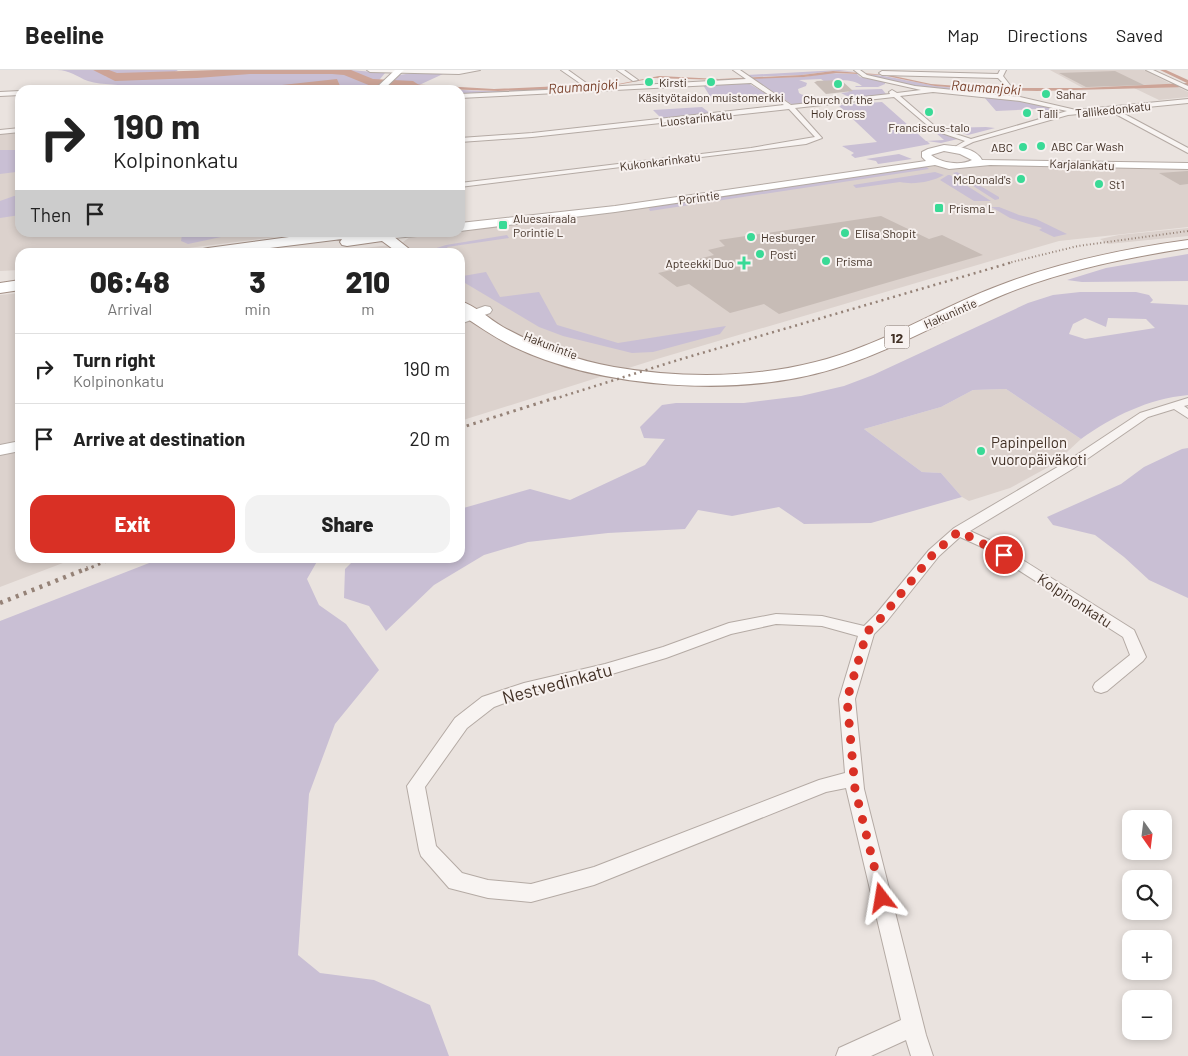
<!DOCTYPE html>
<html lang="en">
<head>
<meta charset="utf-8">
<style>
	:root { --surface:#fff; --page:#f2f2f2; --text:#222; --muted:#767676; --line:#e0e0e0; --accent:#d93025 }
	body { margin:0; font-family:Barlow,sans-serif; background:var(--page); color:var(--text); height:100vh; display:flex; flex-direction:column; font-size:19px; white-space:nowrap }
	* { box-sizing:border-box; margin:0 }
	p { font-size:16px; color:var(--muted) }
	.icon { flex:none; width:28px; height:28px; fill:none; stroke:currentColor; stroke-width:2; stroke-linecap:round; stroke-linejoin:round }
	.map { position:relative; flex:1; overflow:hidden }
	.side { position:absolute; left:15px; top:178px; width:450px; height:315px; display:flex; flex-direction:column; background:var(--surface); border-radius:15px; box-shadow:0 2px 8px #0003 }
	.side>* { flex:none }
	.guide { position:absolute; left:15px; top:15px; width:450px; height:152px; border-radius:15px; box-shadow:0 2px 8px #0003; background:#fff; color:var(--text); overflow:hidden }
	.needle { width:32px; rotate:166deg }
	.controls { position:absolute; left:1122px; top:740px; display:grid; gap:10px }
	.controls a { display:grid; place-items:center; width:50px; height:50px; border-radius:10px; background:var(--surface); box-shadow:0 2px 8px #0003; font-size:25px }
	.pin { position:absolute; display:grid; place-items:center; width:42px; height:42px; color:#fff; margin:-21px; border:2px solid #fff; border-radius:50%; box-shadow:0 1px 5px #0007 }
	.me { position:absolute; width:55px; margin:-28px; rotate:346deg; stroke-linejoin:round; filter:drop-shadow(0 0 4px #0008) }
	.turn { display:flex; align-items:center; gap:18px; height:105px; padding:0 15px; font-size:22px }
	.turn .icon { width:65px; height:65px; stroke-width:2.5 }
	.turn b { display:block; font-size:35px; line-height:42px }
	.then { display:flex; align-items:center; height:48px; padding:0 15px; background:#0003; gap:10px; font-size:19px }
	.eta { display:flex; justify-content:space-evenly; align-items:center; height:85px; text-align:center }
	.eta b { font-size:30px; font-weight:800; line-height:35px }
	.button { display:flex; gap:10px; margin-top:auto; padding:10px 15px }
	.button a { flex:1; height:58px; border-radius:15px; background:var(--accent); color:#fff; font-size:20px; font-weight:800; line-height:58px; text-align:center }
	.button a+a { background:var(--page); color:var(--text) }
	ul { padding:0; list-style:none }
	li { display:flex; align-items:center; gap:15px; height:70px; padding:0 15px; border-top:1px solid var(--line) }
	li div { flex:1 }
	li b { display:block; font-size:19px }
	li em { font-style:normal }
	header { display:flex; align-items:center; gap:30px; box-sizing:border-box; height:70px; padding:0 25px; background:var(--surface); border-bottom:1px solid var(--line) }
	header strong { font-size:24px }
	nav { display:flex; gap:28px; margin-inline-start:auto; font-size:18px }
	.map>svg:first-child { display:block }
</style>
</head>
<body>
<header>
<strong>Beeline</strong>
<nav><a>Map</a><a>Directions</a><a>Saved</a></nav>
</header>
<div class="map">
<svg width="1188" height="986" viewBox="0 0 1188 986">
	<rect width="100%" height="100%" fill="#eae3df"/>
	<path fill="#dcd2cd" d="M1050,0H1144L1173,15L1083,18Z
		M1178,17L1188,22V27L1159,30L1134,18Z
		M20,60V162L308,163L156,182H20V200L0,201V62Z
		M929,94L1188,98V157L1059,171L657,289L460,351V182H326L400,174L413,165L460,162V160Z
		M1188,158V166L1108,174L1100,169L1119,165Z
		M20,223V488H76L0,517V225Z
		M1006,319L1081,369L1054,394L1010,418L969,431L962,427L941,403L922,402L864,359L941,337L973,320Z"/>
	<path fill="#c9bfd4" fill-rule="evenodd" d="M57,0H93L105,3V6L109,7L185,6L246,2H327L343,3L350,0L385,3L376,14L361,20H135C121,12 103,16 88,11C77,7 70,0 57,0Z
		M106,0H178L170,5L120,6Z
		M839,0L856,2L833,1L802,5L750,7L747,5Z
		M413,3L443,4L417,16C444,19 471,21 498,21C525,21 560,12 585,19L471,24H460V20H384L399,5Z
		M827,3L857,4L860,7L885,12V14L878,17H856L855,16H862C853,8 836,10 825,12L821,9L799,10L807,13L806,16L798,19L799,23C811,30 818,23 832,31L793,35L751,8L804,7Z
		M866,4C893,6 919,14 946,17C971,21 998,15 1021,26L947,21L903,14Z
		M746,12L767,24L713,31L703,15Z
		M882,19L886,24L853,29L841,23L849,22L847,20Z
		M984,27L1016,30L1061,39L1045,44L1036,39L996,41Z
		M882,32L926,71L944,70L935,62L938,61L958,69L941,73L927,71L930,74L855,88L851,85L854,83L842,76L877,72L838,35Z
		M702,37L711,44L662,49L653,40Z
		M986,57L995,58L968,65L943,58Z
		M0,80H20V104L16,102L0,104Z
		M899,84L912,89L878,94L876,91L866,89Z
		M924,95L929,99L650,141L649,139L652,135Z
		M935,102L944,105C932,112 913,115 900,112L856,118L853,115Z
		M957,102L999,127V129L995,130L953,103Z
		M948,105H950L991,131H974L940,110Z
		M14,126H20V145L0,148V131Z
		M985,137H999L1019,145L1036,149L1067,164L1054,167L1039,160L1042,158L1010,148L993,138Z
		M194,163V162L240,163L188,174L181,171L182,165Z
		M507,165L509,168L447,177L450,182H424L446,175Z
		M1188,184V211L1082,212L1067,210L1106,198Z
		M460,201L463,206L486,202L500,227L539,222L557,255L618,273L726,256L720,264L653,282L632,283L563,266L539,257L460,210Z
		M1080,222H1136L1149,225L1153,230L1150,233L1188,235V325C1148,329 1113,346 1081,369L1006,319L973,320L941,337L864,359L922,402L941,403L962,427L871,453L804,454L779,437L732,446L698,440L685,459L608,463L528,472L484,485L434,515L386,561L369,536L344,528L345,499L356,488H460V439L530,419L570,430L645,395L665,369L644,368L640,357L662,335L676,333H744L801,326L844,316L873,305L1028,233L1053,225ZM1085,248L1106,257L1108,248L1146,249L1155,258L1085,269L1069,264L1073,254Z
		M1188,378V528L1149,510L1124,487L1095,465L1053,455L1047,447L1121,414L1144,397L1182,379Z
		M162,488H319L307,509L319,535L346,554L379,600L335,654L309,724L298,885L320,903L374,910L430,935L449,986H0V551Z"/>
	<path fill="#cda497" d="M1160,0H1166L1188,10V17L1037,21L983,20L935,16L882,5L836,3L804,7L722,10L654,8L606,17L498,21L445,19L375,12L494,19L562,16L590,17L613,15L659,6L719,9L802,5L833,1L889,5L931,14L986,18H1083L1187,13Z
		M337,9L340,16L334,20L268,19L282,15Z"/>
	<g fill="none" stroke-linecap="round" stroke-linejoin="round">
		<path fill="#cda497" fill-rule="evenodd" d="M93,0H109L117,3L217,0H351L373,9L413,11L419,15L413,19L371,16L344,5L332,4H250L197,8L115,11Z"/>
	</g>
	<path fill="#c7bcb6" d="M1115,1L1144,15L1086,17L1059,3Z
		M841,10L853,21L826,24L814,12H817L815,11Z
		M1188,101V114L1180,115L1159,103Z
		M881,146L929,169L942,165L983,185L779,244L764,234L730,243L689,214L677,217L658,203L671,200L667,197L714,185L708,180L725,176L719,170Z"/>
	<g fill="none" stroke-linecap="round" stroke-linejoin="round">
		<g stroke="#b4aaa4" stroke-width="2">
			<path id="minor" d="M367,0H480L459,4L370,2Z
				M561,0H568L589,15L587,18L746,9L733,0H740L791,35L890,24L889,22L892,20L897,23L921,20L863,7L854,0H860L867,5L915,16L1020,27L1076,40L1188,29V33L1117,40L1188,78V83L1110,41L1068,45L973,72L955,81L952,79L953,78L965,71L933,60L894,27L795,38L822,68L806,74L460,117V113L751,78L815,67L789,39L532,67L460,72V68L532,63L784,35L751,13L460,28V24L587,18ZM933,22L1020,31L1067,41L971,69L937,58L900,26Z
				M617,0H624L638,10L633,11Z
				M1000,0H1006L1003,6L1013,19H1009L998,8L882,5L879,3L882,1L998,4Z
				M1146,0H1153L1188,16V20Z
				M20,21V25L0,26V22Z
				M20,58V62L0,64V60Z
				M1188,328V335L1184,336L1188,339V348L1174,339L1148,347L1074,398L970,461L994,472L1134,560L1146,587L1143,591L1107,621L1101,623L1095,621L1093,617L1095,613L1130,585L1123,567L984,478L960,467L939,486L887,551L874,564L855,629L864,719L926,965L933,986H911L906,970L871,986H836L839,978L901,950L846,718L826,722L594,815L531,832L488,828L449,818L421,786L419,780L407,716L455,648L482,627L524,613L605,594L663,577L729,553L776,544L822,546L864,556L877,543L929,480L954,458L1066,392L1140,343ZM776,554L822,556L858,566L839,629L845,703L819,710L594,797L531,814L488,810L462,803L436,776L425,717L467,658L494,637L531,623L605,606L666,588L731,564Z"/>
		</g>
		<g stroke="#b4aaa4" stroke-width="2">
			<path id="secondary" d="M395,0H404L383,20H374Z
				M944,75C956,76 976,78 982,90L1188,93V99L990,95L949,99L935,95L615,142L460,161V153L615,136L926,91L922,87V82L928,79ZM944,81L960,84L972,90C960,96 941,93 931,85Z
				M385,162H423L417,166L381,169L379,166Z
				M485,236L490,237L492,240L490,243L460,254V245Z
				M20,371V381L0,385V375Z"/>
		</g>
		<g stroke="#a28f85" stroke-width="2">
			<path id="trunk" d="M326,162H388L413,182H397L382,171L347,176L342,175L340,172L342,169L238,182H201L203,179L208,178Z
				M1188,170V178C1126,188 1064,200 1005,224C947,248 893,281 833,299C738,328 601,319 512,276C494,267 477,255 460,244V231C475,235 489,249 503,257C538,276 575,290 614,297C696,311 787,308 864,276C910,258 952,233 998,216C1059,192 1123,179 1188,170Z
				M20,210V220L0,223V213Z"/>
		</g>
		<use href="#minor" fill="#f8f4f2" fill-rule="evenodd"/>
		<use href="#secondary" fill="#fff" fill-rule="evenodd"/>
		<use href="#trunk" fill="#fff" fill-rule="evenodd"/>
		<path stroke="#958277" stroke-width="2" stroke-dasharray="1 2.5" stroke-linecap="butt" d="M1008,193L1078,176L1188,161"/>
		<path stroke="#958277" stroke-width="2.5" stroke-dasharray="2 4" stroke-linecap="butt" d="M554,329L678,290L1013,192"/>
		<path stroke="#958277" stroke-width="3" stroke-dasharray="2.5 4.5" stroke-linecap="butt" d="M460,358L558,327
			M85,500L114,488"/>
		<path stroke="#958277" stroke-width="4.5" stroke-dasharray="3 5.5" stroke-linecap="butt" d="M0,533L88,498"/>
	</g>
	<g fill="none" stroke-linecap="round" stroke-linejoin="round">
		<path stroke="#d93025" stroke-width="9" stroke-dasharray="0 16.2" d="M882,828L855,719L847,629L867,562L882,547L934,483L959,461L1004,485"/>
	</g>
	<g fill="#39da96" stroke="#f7f1ef" stroke-width="2">
		<circle cx="649" cy="12" r="5"/>
		<circle cx="711" cy="12" r="5"/>
		<circle cx="838" cy="14" r="5"/>
		<circle cx="1046" cy="24" r="5"/>
		<circle cx="929" cy="42" r="5"/>
		<circle cx="1027" cy="43" r="5"/>
		<circle cx="1041" cy="76" r="5"/>
		<circle cx="1023" cy="77" r="5"/>
		<circle cx="1021" cy="109" r="5"/>
		<circle cx="1099" cy="114" r="5"/>
		<rect x="934" y="133" width="10" height="10" rx="2.5"/>
		<rect x="498" y="150" width="10" height="10" rx="2.5"/>
		<circle cx="845" cy="163" r="5"/>
		<circle cx="751" cy="167" r="5"/>
		<circle cx="760" cy="184" r="5"/>
		<circle cx="826" cy="191" r="5"/>
		<path d="M741.5 185.5h5v5h5v5h-5v5h-5v-5h-5v-5h5z"/>
		<circle cx="981" cy="381" r="5"/>
	</g>
	<g text-anchor="middle" dominant-baseline="central" stroke-width="4" stroke-linejoin="round" paint-order="stroke">
		<g font-size="12" fill="#423126" stroke="#f7f1ef" text-anchor="start">
			<text x="659" y="12">Kirsti</text>
			<text x="1056" y="24">Sahar</text>
			<text x="711" y="27" text-anchor="middle">Käsityötaidon muistomerkki</text>
			<text x="838" y="29" text-anchor="middle">Church of the<tspan x="838" dy="14">Holy Cross</tspan></text>
			<text x="1037" y="43">Talli</text>
			<text x="929" y="57" text-anchor="middle">Franciscus-talo</text>
			<text x="1051" y="76">ABC Car Wash</text>
			<text x="1013" y="77" text-anchor="end">ABC</text>
			<text x="1011" y="109" text-anchor="end">McDonald's</text>
			<text x="1109" y="114">St1</text>
			<text x="949" y="138">Prisma L</text>
			<text x="513" y="148">Aluesairaala<tspan x="513" dy="14">Porintie L</tspan></text>
			<text x="855" y="163">Elisa Shopit</text>
			<text x="761" y="167">Hesburger</text>
			<text x="770" y="184">Posti</text>
			<text x="836" y="191">Prisma</text>
			<text x="734" y="193" text-anchor="end">Apteekki Duo</text>
		</g>
		<g font-size="12" fill="#423126" stroke="#f7f1ef">
			<text transform="translate(1113 39) rotate(-6)">Tallikedonkatu</text>
			<text transform="translate(696 48) rotate(-6)">Luostarinkatu</text>
			<text transform="translate(660 91) rotate(-7)">Kukonkarinkatu</text>
			<text transform="translate(1082 94) rotate(2)">Karjalankatu</text>
			<text transform="translate(699 127) rotate(-8)">Porintie</text>
			<text transform="translate(950 243) rotate(-24)">Hakunintie</text>
			<text transform="translate(551 275) rotate(21)">Hakunintie</text>
		</g>
		<g font-size="14" font-style="italic" fill="#7a432d" stroke="#f7f1ef">
			<text transform="translate(583 16) rotate(-4)">Raumanjoki</text>
			<text transform="translate(986 17) rotate(4)">Raumanjoki</text>
		</g>
		<rect fill="#f7f1ef" stroke="#786b62" stroke-width="1" x="884.5" y="255.5" width="25" height="23" rx="4"/>
		<g font-size="14" font-weight="bold" fill="#423126">
			<text x="897" y="267">12</text>
		</g>
		<g font-size="15" fill="#423126" stroke="#f7f1ef" text-anchor="start">
			<text x="991" y="372">Papinpellon<tspan x="991" dy="17">vuoropäiväkoti</tspan></text>
		</g>
		<g font-size="15" fill="#423126" stroke="#f7f1ef">
			<text transform="translate(1075 530) rotate(33)">Kolpinonkatu</text>
		</g>
		<g font-size="18" fill="#423126" stroke="#f7f1ef">
			<text transform="translate(557 613) rotate(-15)">Nestvedinkatu</text>
		</g>
	</g>
</svg>
<div class="controls">
<a><svg class="needle" viewBox="-14 -14 28 28"><path d="M0-13l5 13h-10z" fill="#e53935"/><path d="M0 13l5-13h-10z" fill="#767676"/></svg></a>
<a><svg class="icon" aria-label="search" viewBox="0 0 24 24"><circle cx="10" cy="10" r="6"/><path d="M15 15l6 6"/></svg></a>
<a>+</a>
<a>−</a>
</div>
<div class="pin" style="left:1004px;top:485px;background:#d93025"><svg class="icon" aria-label="arrive" viewBox="0 0 24 24"><path d="M6 21V4h12l-3 4 3 4H6"/></svg></div>
<svg class="me" style="left:882px;top:828px" viewBox="-20 -20 40 40"><path d="M0-17L14 15 0 8-14 15z" fill="#d93025" stroke="#fff" stroke-width="4"/></svg>
<div class="guide">
<div class="turn"><svg class="icon" aria-label="right" viewBox="0 0 24 24"><path d="M7 20v-9h11M14 6l5 5-5 5"/></svg><div><b>190 m</b>Kolpinonkatu</div></div>
<div class="then">Then<svg class="icon" aria-label="arrive" viewBox="0 0 24 24"><path d="M6 21V4h12l-3 4 3 4H6"/></svg></div>
</div>
<section class="side">
<div class="eta">
<div><b>06:48</b><p>Arrival</p></div>
<div><b>3</b><p>min</p></div>
<div><b>210</b><p>m</p></div>
</div>
<ul>
<li><svg class="icon" aria-label="right" viewBox="0 0 24 24"><path d="M7 20v-9h11M14 6l5 5-5 5"/></svg><div><b>Turn right</b><p>Kolpinonkatu</p></div><em>190 m</em></li>
<li><svg class="icon" aria-label="arrive" viewBox="0 0 24 24"><path d="M6 21V4h12l-3 4 3 4H6"/></svg><div><b>Arrive at destination</b></div><em>20 m</em></li>
</ul>
<div class="button"><a>Exit</a><a>Share</a></div>
</section>
</div>
</body>
</html>
